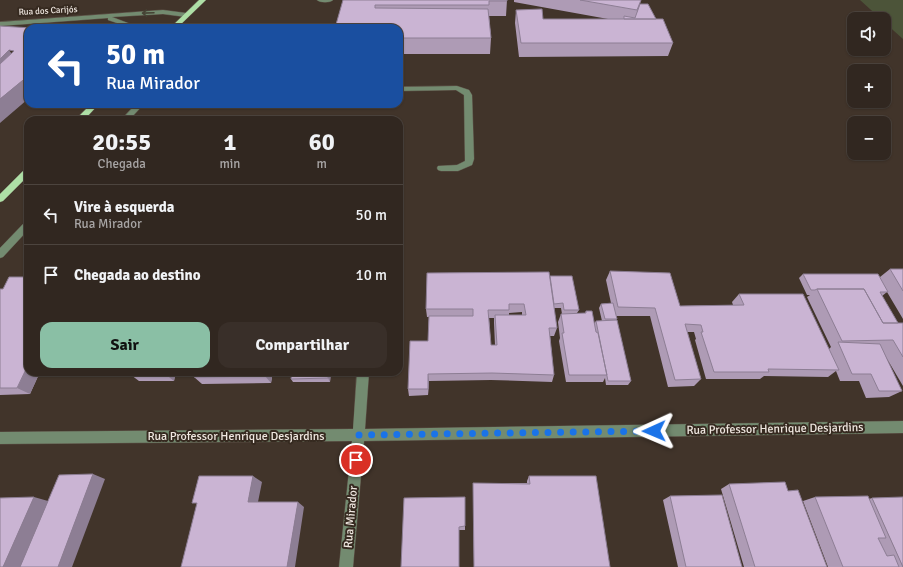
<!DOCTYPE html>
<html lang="pt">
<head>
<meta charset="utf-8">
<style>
	:root { --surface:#312720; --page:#392f29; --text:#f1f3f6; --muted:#a8a5a5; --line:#4c443e; --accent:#8abfa5 }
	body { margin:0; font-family:Signika,sans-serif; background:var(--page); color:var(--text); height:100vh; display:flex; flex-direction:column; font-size:15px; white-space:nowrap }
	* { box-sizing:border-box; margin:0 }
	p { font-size:13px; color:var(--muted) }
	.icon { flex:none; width:22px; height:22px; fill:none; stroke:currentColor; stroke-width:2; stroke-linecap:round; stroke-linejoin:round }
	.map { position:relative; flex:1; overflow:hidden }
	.details { position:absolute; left:24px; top:116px; width:379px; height:260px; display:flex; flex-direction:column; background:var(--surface); border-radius:12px; box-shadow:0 1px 3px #0004,0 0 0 1px var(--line) }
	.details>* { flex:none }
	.hud { position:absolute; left:24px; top:24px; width:379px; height:84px; border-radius:12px; box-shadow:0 1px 3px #0004,0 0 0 1px var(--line); background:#1a4fa0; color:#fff; overflow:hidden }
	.fabs { position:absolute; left:847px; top:12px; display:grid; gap:8px }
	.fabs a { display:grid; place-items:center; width:44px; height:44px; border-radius:8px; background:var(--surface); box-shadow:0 1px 3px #0004,0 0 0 1px var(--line); font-size:20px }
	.pin { position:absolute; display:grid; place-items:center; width:34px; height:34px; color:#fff; margin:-17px; border:2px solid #fff; border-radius:50%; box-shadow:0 1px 4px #0007 }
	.me { position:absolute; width:44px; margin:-22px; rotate:269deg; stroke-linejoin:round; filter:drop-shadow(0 0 3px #0008) }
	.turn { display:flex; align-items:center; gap:14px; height:84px; padding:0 16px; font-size:18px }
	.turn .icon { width:52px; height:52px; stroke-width:2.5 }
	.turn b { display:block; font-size:28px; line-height:34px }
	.eta { display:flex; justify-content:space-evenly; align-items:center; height:68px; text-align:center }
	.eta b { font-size:24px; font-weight:800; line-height:28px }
	.action { display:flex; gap:8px; margin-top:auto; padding:8px 16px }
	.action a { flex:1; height:46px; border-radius:12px; background:var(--accent); color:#111; font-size:16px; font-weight:800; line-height:46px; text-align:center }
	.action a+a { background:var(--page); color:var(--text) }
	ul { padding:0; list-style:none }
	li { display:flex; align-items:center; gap:12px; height:60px; padding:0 16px; border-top:1px solid var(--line) }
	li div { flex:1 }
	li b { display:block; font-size:15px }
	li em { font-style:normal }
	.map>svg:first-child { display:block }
</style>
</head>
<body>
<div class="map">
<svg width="903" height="567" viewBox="0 0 903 567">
	<rect width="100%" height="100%" fill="#41342a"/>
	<path fill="#4c5439" d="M860,0H903V39L884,22V19H881Z"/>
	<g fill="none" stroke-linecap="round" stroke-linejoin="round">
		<g stroke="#5d5147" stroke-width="1">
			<path id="minor" d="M317,0H333C330,3 320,3 317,0Z
				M163,10L186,13L189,15L186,17L163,14L112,17L141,28H132L108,20V18L0,26V22Z
				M457,86L469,90L472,95L474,159L472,165L458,171H441L438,170L437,168L438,166L457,165L465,161L464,95L456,90L399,91V87Z
				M136,104H144L129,120H121Z
				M28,220V230L3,257L0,258V248L25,222Z
				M357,372H369L365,429L903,421V433L364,441L353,567H339L352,441L0,444V432L353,429Z"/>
		</g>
		<g stroke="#5d5147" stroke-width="1">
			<path id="major" d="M199,0H206L177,28H170Z
				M91,104H99L84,120H75Z
				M28,168V176L3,201L0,202V194L25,169Z"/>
		</g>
		<use href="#minor" fill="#738b70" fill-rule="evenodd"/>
		<use href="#major" fill="#aedfa6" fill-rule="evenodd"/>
	</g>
	<path fill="#ae9bb5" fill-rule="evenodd" d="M343,0H507L506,16H489L491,38L490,54H399V28Z
		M514,0H641L637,13L656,19L673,43L668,56L519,57L515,23L516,10L543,19H608L514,2Z
		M890,269H903V319L887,292L882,296L898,323H903V386L883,352L902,391L889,397L866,398L859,381H840L836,371L828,377L764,376L760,379H706L695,340L696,339L694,332H687L701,379L694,386L668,387L650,316H616L617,319L616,320L631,381L628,385H606L605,378L603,382H566L559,341L560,338L558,322L561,314H562L561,308H554L557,328L554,336H550L554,375L552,382L491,380L429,381L428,395L409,396L408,389L428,341L429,317H427L426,309L550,276L579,310L577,313H585L586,311L594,324L596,321H602L599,308L601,304L611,303L606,280L610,271L680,306L733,305L732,302L739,294L829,349L831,347L807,297L810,295H807L799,278L803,274L880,277ZM522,312V315H509V313ZM489,318H494V323L495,345H491Z
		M0,289H3L28,372H40L30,394L0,395Z
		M42,372H64L62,377H48L42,373Z
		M85,372H273L271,383L202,384L194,377L195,376H175L174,381H139L131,375L88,374Z
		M331,372L330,382H293L291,379Z
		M529,476L610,567H474L473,488V483H527V481Z
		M729,484L788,491L827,567H744L721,489Z
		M670,496L742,567H678L663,500Z
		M815,497L869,499L872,498L903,567H828L803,501Z
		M404,498L465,526V530H459Z"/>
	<path fill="#8d7e94" d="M9,50L19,64L0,84V59Z
		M28,76V99L0,123V99Z
		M28,365V372H40L30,394L17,388Z
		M57,372H64L62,377L56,373Z
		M166,372H171L175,376L174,381L165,374Z
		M266,372H273L271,383L265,376Z
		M329,372H331L330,382L328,378Z
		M428,374L429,381L428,395Z
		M93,474L105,479L72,567H58Z
		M253,476L262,482L257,507L248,502Z
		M34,497L48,501L20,567H3Z
		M298,502L304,507L295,567H287Z"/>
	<path fill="#cab4d3" stroke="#8d7e94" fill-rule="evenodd" d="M343,0H507V1H489V5H375V8L488,9L491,38H399V28H335Z
		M580,0H641L637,10Z
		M640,4H648L656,19H624V16L635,18Z
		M542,9L543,19H663L673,43H521L516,10Z
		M0,26L32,28H28V76L0,99V64L14,51L9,50L0,59Z
		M890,269H903V291Z
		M610,271L670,273L680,306L744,305L739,294H803L839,370L768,369L769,372H714L701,332H703L701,325L685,324L701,379L675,380L655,308L618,307Z
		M549,272L557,328H549L554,375L492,373L428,374V389H408L410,341H428L429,316H473V309H426L427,273ZM509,304H524L526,315H495L497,345H491L488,310H509Z
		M803,274H878L888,292H880L898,323H883L864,289H817L815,290H811Z
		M550,276H572L579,310H564L563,303L554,304Z
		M9,277H28V332L26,336H28V365L17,388H0V289H3Z
		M817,289H864L883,323H903V357L893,340L842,341Z
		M613,303L617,319H605L601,304Z
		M586,311H592L596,332L598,333L607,375H569L562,333H564L561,314L586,313Z
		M617,320L631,381H608L596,321Z
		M838,342L880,344L902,391H879L871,374H852Z
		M42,372H57L56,373H42Z
		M131,372H166L165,374H130Z
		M196,372H266L265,376L194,377Z
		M292,372H329L328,378L291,379Z
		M93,474L58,567H20L59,475Z
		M199,476H253L248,502H298L287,567H181L197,503H192Z
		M529,476H596L610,567H474L473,483L530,484Z
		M785,482L788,491L798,490L827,567H755L729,484Z
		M722,495L742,567H686L670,496Z
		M868,496L886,538H878L887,556L894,555L899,567H843L815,497Z
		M34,497L3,567H0V498Z
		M465,497V526L459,527V567H401L404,498Z
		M903,497V567L872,498Z"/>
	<defs><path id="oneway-shaft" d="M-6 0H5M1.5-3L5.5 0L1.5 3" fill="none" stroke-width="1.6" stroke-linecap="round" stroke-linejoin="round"/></defs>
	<use stroke="#454234" href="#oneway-shaft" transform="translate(148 13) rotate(178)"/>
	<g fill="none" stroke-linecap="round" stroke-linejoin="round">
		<path stroke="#1a73e8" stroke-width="7" stroke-dasharray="0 12.6" d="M356,460L359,435L654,431"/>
	</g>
	<g text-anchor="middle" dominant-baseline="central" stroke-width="4" stroke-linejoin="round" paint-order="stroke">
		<g font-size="9" fill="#efe7e0" stroke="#362a20">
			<text transform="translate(48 11) rotate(-3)">Rua dos Carijós</text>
		</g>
		<g font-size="12" fill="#efe7e0" stroke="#362a20">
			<text transform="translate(775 429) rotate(-1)">Rua Professor Henrique Desjardins</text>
			<text x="236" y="436">Rua Professor Henrique Desjardins</text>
			<text transform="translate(351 517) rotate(-85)">Rua Mirador</text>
		</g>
	</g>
</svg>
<div class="fabs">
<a><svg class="icon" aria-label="sound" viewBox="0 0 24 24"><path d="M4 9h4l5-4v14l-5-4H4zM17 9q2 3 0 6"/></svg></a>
<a>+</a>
<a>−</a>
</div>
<div class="pin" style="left:356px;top:460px;background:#d93025"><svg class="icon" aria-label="arrive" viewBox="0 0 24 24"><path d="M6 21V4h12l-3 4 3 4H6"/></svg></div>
<svg class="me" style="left:654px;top:431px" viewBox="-20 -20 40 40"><path d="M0-17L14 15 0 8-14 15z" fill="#1a73e8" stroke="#fff" stroke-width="4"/></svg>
<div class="hud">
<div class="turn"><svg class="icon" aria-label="left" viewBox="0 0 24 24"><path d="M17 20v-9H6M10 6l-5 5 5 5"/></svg><div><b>50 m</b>Rua Mirador</div></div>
</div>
<section class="details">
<div class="eta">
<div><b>20:55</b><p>Chegada</p></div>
<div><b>1</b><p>min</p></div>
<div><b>60</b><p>m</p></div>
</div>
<ul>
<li><svg class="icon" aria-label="left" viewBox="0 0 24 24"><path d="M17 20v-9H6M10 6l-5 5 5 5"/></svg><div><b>Vire à esquerda</b><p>Rua Mirador</p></div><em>50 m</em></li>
<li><svg class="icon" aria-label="arrive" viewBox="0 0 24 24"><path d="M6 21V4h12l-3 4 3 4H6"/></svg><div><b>Chegada ao destino</b></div><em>10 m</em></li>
</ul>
<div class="action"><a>Sair</a><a>Compartilhar</a></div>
</section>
</div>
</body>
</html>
